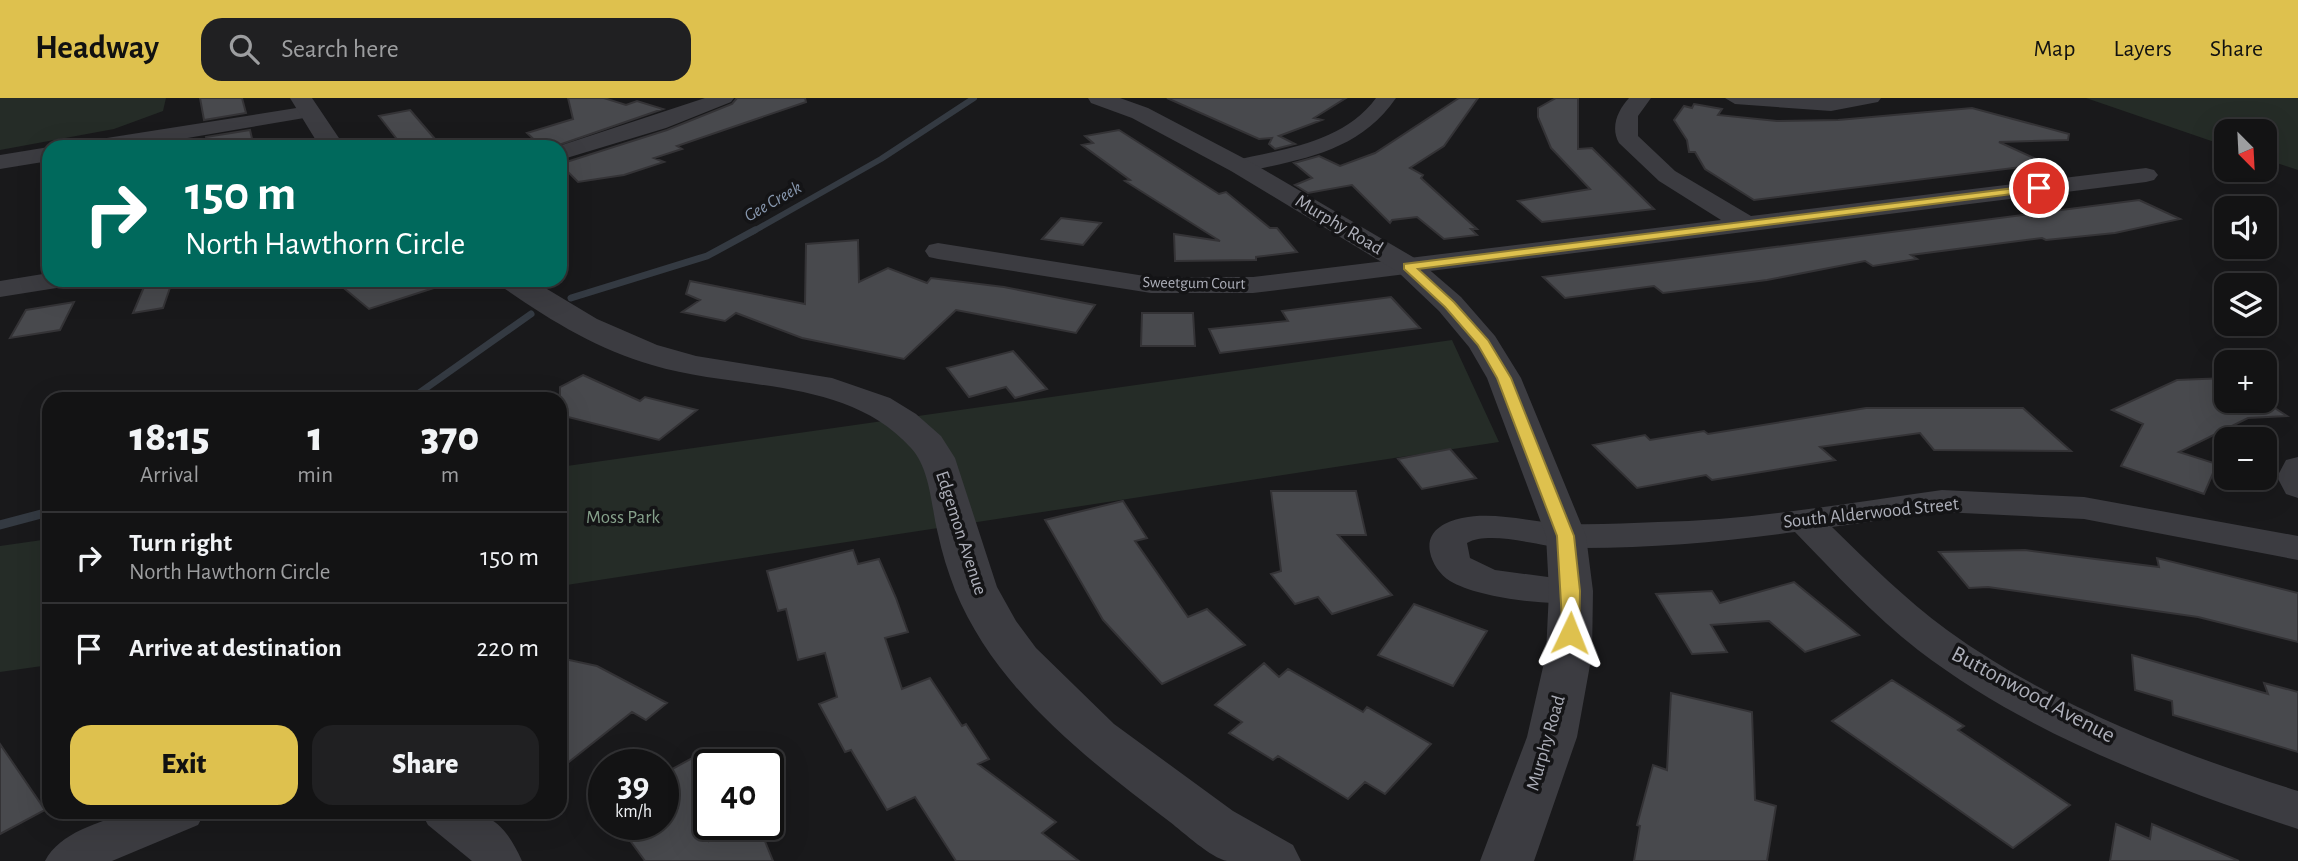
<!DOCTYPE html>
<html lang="en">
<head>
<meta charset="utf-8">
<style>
	:root { --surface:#131314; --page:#202022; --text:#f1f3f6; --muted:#9d9ea0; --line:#323234; --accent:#dec14e }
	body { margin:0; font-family:"Alegreya Sans",sans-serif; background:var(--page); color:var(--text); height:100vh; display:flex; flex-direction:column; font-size:26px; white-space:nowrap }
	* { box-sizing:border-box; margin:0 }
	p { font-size:23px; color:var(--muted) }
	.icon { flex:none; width:38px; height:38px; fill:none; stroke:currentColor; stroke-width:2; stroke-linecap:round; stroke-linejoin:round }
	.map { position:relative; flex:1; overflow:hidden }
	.side { position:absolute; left:42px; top:294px; width:525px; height:427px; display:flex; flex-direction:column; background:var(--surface); border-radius:21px; box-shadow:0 7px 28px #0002,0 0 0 2px var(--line) }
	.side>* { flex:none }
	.guide { position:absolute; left:42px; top:42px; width:525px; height:147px; border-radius:21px; box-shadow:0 7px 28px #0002,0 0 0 2px var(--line); background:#00695c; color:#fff; overflow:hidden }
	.needle { width:46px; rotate:156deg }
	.controls { position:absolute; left:2214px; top:21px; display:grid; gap:14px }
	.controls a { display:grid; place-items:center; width:63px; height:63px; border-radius:14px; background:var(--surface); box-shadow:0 7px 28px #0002,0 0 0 2px var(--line); font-size:35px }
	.speed { position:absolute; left:588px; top:651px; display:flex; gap:14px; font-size:35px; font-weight:700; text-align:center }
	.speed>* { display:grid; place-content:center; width:91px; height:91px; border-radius:50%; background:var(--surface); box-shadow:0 7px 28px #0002,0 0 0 2px var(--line); line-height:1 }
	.speed small { font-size:18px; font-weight:400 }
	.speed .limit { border:4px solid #111; border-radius:10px; background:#fff; color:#111 }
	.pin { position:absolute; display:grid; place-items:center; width:60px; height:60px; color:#fff; margin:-30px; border:4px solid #fff; border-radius:50%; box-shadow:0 2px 7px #0007 }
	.me { position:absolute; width:77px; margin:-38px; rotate:2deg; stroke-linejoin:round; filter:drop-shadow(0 0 5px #0008) }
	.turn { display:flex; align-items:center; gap:24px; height:147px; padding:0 28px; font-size:32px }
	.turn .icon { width:91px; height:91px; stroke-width:2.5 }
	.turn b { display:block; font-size:49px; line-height:60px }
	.eta { display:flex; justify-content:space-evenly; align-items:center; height:119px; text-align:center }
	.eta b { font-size:42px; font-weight:800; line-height:49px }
	.primary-button { display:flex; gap:14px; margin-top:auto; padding:14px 28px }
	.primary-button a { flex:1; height:80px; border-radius:21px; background:var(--accent); color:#111; font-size:28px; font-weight:800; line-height:80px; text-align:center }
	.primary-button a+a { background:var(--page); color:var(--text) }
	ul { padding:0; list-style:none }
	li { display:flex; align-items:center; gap:21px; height:91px; padding:0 28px; border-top:2px solid var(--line) }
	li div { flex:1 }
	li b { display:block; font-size:26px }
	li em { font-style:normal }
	header { display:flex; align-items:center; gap:42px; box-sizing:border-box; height:98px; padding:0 35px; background:var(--accent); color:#111 }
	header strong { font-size:33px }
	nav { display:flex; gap:38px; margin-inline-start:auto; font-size:24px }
	.search { width:490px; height:63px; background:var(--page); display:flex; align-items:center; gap:18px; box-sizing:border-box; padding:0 24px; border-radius:21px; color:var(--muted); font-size:26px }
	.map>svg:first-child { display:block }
</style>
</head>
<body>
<header>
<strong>Headway</strong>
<div class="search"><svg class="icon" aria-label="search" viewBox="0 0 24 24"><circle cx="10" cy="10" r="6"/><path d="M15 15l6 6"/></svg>Search here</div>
<nav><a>Map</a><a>Layers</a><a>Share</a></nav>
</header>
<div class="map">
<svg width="2298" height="763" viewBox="0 0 2298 763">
	<rect width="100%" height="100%" fill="#19191b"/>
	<path fill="#252c27" d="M0,0H166L163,13L114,31L0,52Z
		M2086,0H2298V72L2265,61L2264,33H2226V48Z
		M1452,242L1499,344L560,488V369Z
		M49,441V567L0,574V448Z"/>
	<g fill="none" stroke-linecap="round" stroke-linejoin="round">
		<path stroke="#343a42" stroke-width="6" d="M752,134L881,61L974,0"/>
		<path stroke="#343a42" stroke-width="7" d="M571,200L707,158L755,132
			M412,300L531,216"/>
		<path stroke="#343a42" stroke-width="9" d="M410,301L414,298
			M0,427L49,414"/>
	</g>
	<path fill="#48494d" stroke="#343336" stroke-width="2" d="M200,0H242L246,15L204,22Z
		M568,0H604L626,7L637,3L663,11L553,49H542L527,35L573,21Z
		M737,0H805L806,4L677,48L682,51L654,60L664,64L624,77L578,84L560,66L667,32L732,6Z
		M1167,0H1346L1314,20L1322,22L1279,38L1295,46L1275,51L1269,46L1272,40L1259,41Z
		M1459,0H1478L1444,48L1410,70L1423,77L1421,80L1477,131H1471L1477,137L1444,141L1417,119L1392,122L1390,125L1352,87L1308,95L1295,87L1312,80L1294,65L1319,58L1340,68L1375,55Z
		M1556,0H1578V51L1592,50L1654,111L1542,124L1518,103L1590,91L1551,50L1538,19V10Z
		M1694,6L1722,11L1718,17L1777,23L1838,22L1972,10L2069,36L2068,42L1999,44L2047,66L1754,102L1705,71L1695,54H1689L1687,42L1674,22L1684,8L1692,10Z
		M410,12L442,49H403L379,18Z
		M250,32L254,49H208L206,39Z
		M1119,32L1219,96L1226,94L1270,130H1277L1297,154L1256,159V162L1175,163L1174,136L1220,143L1125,83L1130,82L1082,47L1093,45L1085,38Z
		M2139,102L2180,121L2115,135L2046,142L2042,140L1911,157L1917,161L1873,168L1865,163L1767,182L1663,195L1654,188L1565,200L1543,179Z
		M1061,120L1101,125L1083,147L1042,141Z
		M858,142L859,184L888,170L927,185L931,180L1004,189L1095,207L1076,235L956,212L904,261L802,240L736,215L725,223L682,214L700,202L686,196L690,183L805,206L806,146Z
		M334,182H442L443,187L369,211Z
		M172,184L163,210L133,215L144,189Z
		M1391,199L1420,230L1220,255L1209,231L1288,223L1282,213Z
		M74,204L60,232L10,240L26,212Z
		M1142,215H1193L1195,248H1141Z
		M1013,253L1047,291L1015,300L1006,289L969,299L947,270Z
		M583,277L640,303L645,299L697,312L659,342L560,317V289Z
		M2226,280V303H2264L2287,318L2248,320L2179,354L2217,366L2204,396L2121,368L2143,326L2112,312L2177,282Z
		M1866,310H2023L2071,353L1934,352L1920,335L1820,349L1835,362L1712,382L1706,377L1637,390L1593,347L1645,337L1650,342L1704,333L1708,336Z
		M1450,351L1476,380L1422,391L1398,361Z
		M1271,393H1356L1366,437H1338L1392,497L1332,516L1318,499L1295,506L1271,476L1281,473Z
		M1123,403L1147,440L1135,443L1188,519L1207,511L1245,547L1162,586L1103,522L1045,422Z
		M853,452L858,466L879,461L896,500L908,534L885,540L902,591L930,580L962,628L966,626L989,661L978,666L1056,724L1042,735L1079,763H956L915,699L887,712L851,652L845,654L819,606L837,599L825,555L798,562L786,511L778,513L767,473Z
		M2025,452L2159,469L2157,460L2298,495V544L2198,519L1988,489L1969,490L1939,454Z
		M1794,484L1859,537L1805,554L1769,523L1711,527L1727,554L1692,556L1656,496L1712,493L1720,505Z
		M1414,506L1487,533L1453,588L1378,557Z
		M2132,557L2268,596L2264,585L2298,594V654L2173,617L2172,603L2135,592Z
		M560,560L597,568L667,605L646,622L632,614L560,671Z
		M1264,565L1279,579L1288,571L1363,614L1367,609L1431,646L1385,696L1365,684L1348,701L1278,658L1273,662L1229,635L1242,624L1215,607Z
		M1892,582L1964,628L1958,632L2070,707L2013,750L1832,623Z
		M1671,595L1752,614L1755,702L1776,708L1767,763H1634L1640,728L1637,727L1653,667L1667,672Z
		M0,646L45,712L0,736Z
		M709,651V743L749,726H758L773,763H645L618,726H663V676Z
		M2116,726L2150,741L2152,726L2239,763H2110Z"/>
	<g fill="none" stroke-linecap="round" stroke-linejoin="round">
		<path fill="#3c3c41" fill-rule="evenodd" d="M705,0H734L731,4L666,30L560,62V49H556Z
			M1376,0H1396C1358,55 1301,61 1240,75L1232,73L1228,68L1232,63C1283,51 1343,45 1376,0Z
			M1629,0H1651L1638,18V38L1675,73L1751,118L2146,70L2154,72L2158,77L2154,82L2146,84L1253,195H1151L938,161L929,159L925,153L929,147L938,145L1151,179H1253L1721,122L1659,83L1619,45C1610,29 1618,12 1629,0Z
			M1725,0H1881L1878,4L1831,13L1735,6Z
			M309,8L320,14L316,18L135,49H83L94,42Z
			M49,49V63L0,71V57Z
			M49,175V182H73L69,188L0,199V183Z
			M2298,359V400L2286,396L2277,379L2286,362Z
			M1942,392L2084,399L2298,438V462L2084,421L1942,414L1832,429C1869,465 1905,501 1947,532C2050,607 2177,655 2298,693V731C2167,688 2029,637 1918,552C1873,517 1835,475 1795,434C1720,444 1645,451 1568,450C1541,449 1491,432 1467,445L1470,460L1495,472L1585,484L1591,493L1585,502C1555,510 1478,500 1450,483C1440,477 1432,465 1430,454C1426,433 1444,424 1462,420C1497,413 1533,425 1567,426C1597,427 1628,425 1658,424C1753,422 1848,405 1942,392Z
			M128,714H205L198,727L112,763H45C60,734 99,725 128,714Z
			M421,714C475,714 497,707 522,763H472L428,727Z"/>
		<path fill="#3c3c41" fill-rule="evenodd" d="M290,0H312L345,49H320Z
			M1088,0H1120L1148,10L1249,63L1418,162L1461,199L1495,238L1521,280L1586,438L1593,493L1592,556L1577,639L1534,763H1480L1527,639L1546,556L1549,493L1546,438L1487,280L1469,249L1439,213L1398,174L1231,73L1132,20L1091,5Z
			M497,182H532L597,221L657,247L696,258L832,280L890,300L916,316L941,338L955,360L997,489L1016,523L1036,550L1114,626L1233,713L1293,747L1301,763C1278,763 1249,763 1227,763C1211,760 1183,734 1170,724C1087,661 996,592 955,492C948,474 942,455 938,436C931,409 931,372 911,350C846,278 737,293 652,267C597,251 548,221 501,188Z"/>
	</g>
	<path fill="#dec14e" stroke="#907d33" stroke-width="2" d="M2039,87L2045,90L2043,92L1418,171L1454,204L1488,242L1511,280L1574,438L1580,493L1579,535L1570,541L1563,539L1557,438L1497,280L1478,247L1445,209L1404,171V166Z"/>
	<g text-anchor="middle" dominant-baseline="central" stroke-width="7" stroke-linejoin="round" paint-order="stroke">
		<g font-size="16" fill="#adafb9" stroke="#141416">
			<text transform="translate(1194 185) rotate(1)">Sweetgum Court</text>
		</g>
		<g font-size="18" font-style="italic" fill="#8898af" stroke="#141416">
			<text transform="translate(773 104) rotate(-30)">Gee Creek</text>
		</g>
		<g font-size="19" fill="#adafb9" stroke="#141416">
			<text transform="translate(1339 127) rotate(31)">Murphy Road</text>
			<text transform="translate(1871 415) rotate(-6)">South Alderwood Street</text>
			<text transform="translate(961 435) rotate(72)">Edgemon Avenue</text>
			<text transform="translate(1546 645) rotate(-74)">Murphy Road</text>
		</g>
		<g font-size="19" fill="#86a18b" stroke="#141416">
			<text x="623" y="419">Moss Park</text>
		</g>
		<g font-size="23" fill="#adafb9" stroke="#141416">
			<text transform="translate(2033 597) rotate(28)">Buttonwood Avenue</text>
		</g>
	</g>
</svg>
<div class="controls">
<a><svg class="needle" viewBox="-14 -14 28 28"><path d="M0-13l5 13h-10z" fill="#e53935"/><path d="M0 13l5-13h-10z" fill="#9d9ea0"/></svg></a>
<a><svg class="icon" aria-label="sound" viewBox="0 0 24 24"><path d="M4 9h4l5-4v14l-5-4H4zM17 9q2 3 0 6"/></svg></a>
<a><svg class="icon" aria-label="layers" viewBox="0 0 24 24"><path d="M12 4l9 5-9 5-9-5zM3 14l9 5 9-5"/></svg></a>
<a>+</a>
<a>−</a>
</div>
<div class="speed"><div>39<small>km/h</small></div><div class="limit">40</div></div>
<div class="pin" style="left:2039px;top:90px;background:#d93025"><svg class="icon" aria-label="arrive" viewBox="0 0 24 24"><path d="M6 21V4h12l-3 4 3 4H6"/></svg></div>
<svg class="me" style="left:1570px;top:535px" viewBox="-20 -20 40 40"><path d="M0-17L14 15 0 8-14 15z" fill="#dec14e" stroke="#fff" stroke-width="4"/></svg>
<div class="guide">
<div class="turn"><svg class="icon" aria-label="right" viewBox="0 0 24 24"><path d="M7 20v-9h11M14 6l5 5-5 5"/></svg><div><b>150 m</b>North Hawthorn Circle</div></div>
</div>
<section class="side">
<div class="eta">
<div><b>18:15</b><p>Arrival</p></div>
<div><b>1</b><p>min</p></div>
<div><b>370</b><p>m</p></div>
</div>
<ul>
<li><svg class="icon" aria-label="right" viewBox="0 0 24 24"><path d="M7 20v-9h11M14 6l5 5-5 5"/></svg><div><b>Turn right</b><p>North Hawthorn Circle</p></div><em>150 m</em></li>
<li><svg class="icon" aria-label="arrive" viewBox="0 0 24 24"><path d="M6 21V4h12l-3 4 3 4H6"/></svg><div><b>Arrive at destination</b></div><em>220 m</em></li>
</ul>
<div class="primary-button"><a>Exit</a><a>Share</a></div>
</section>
</div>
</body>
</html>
